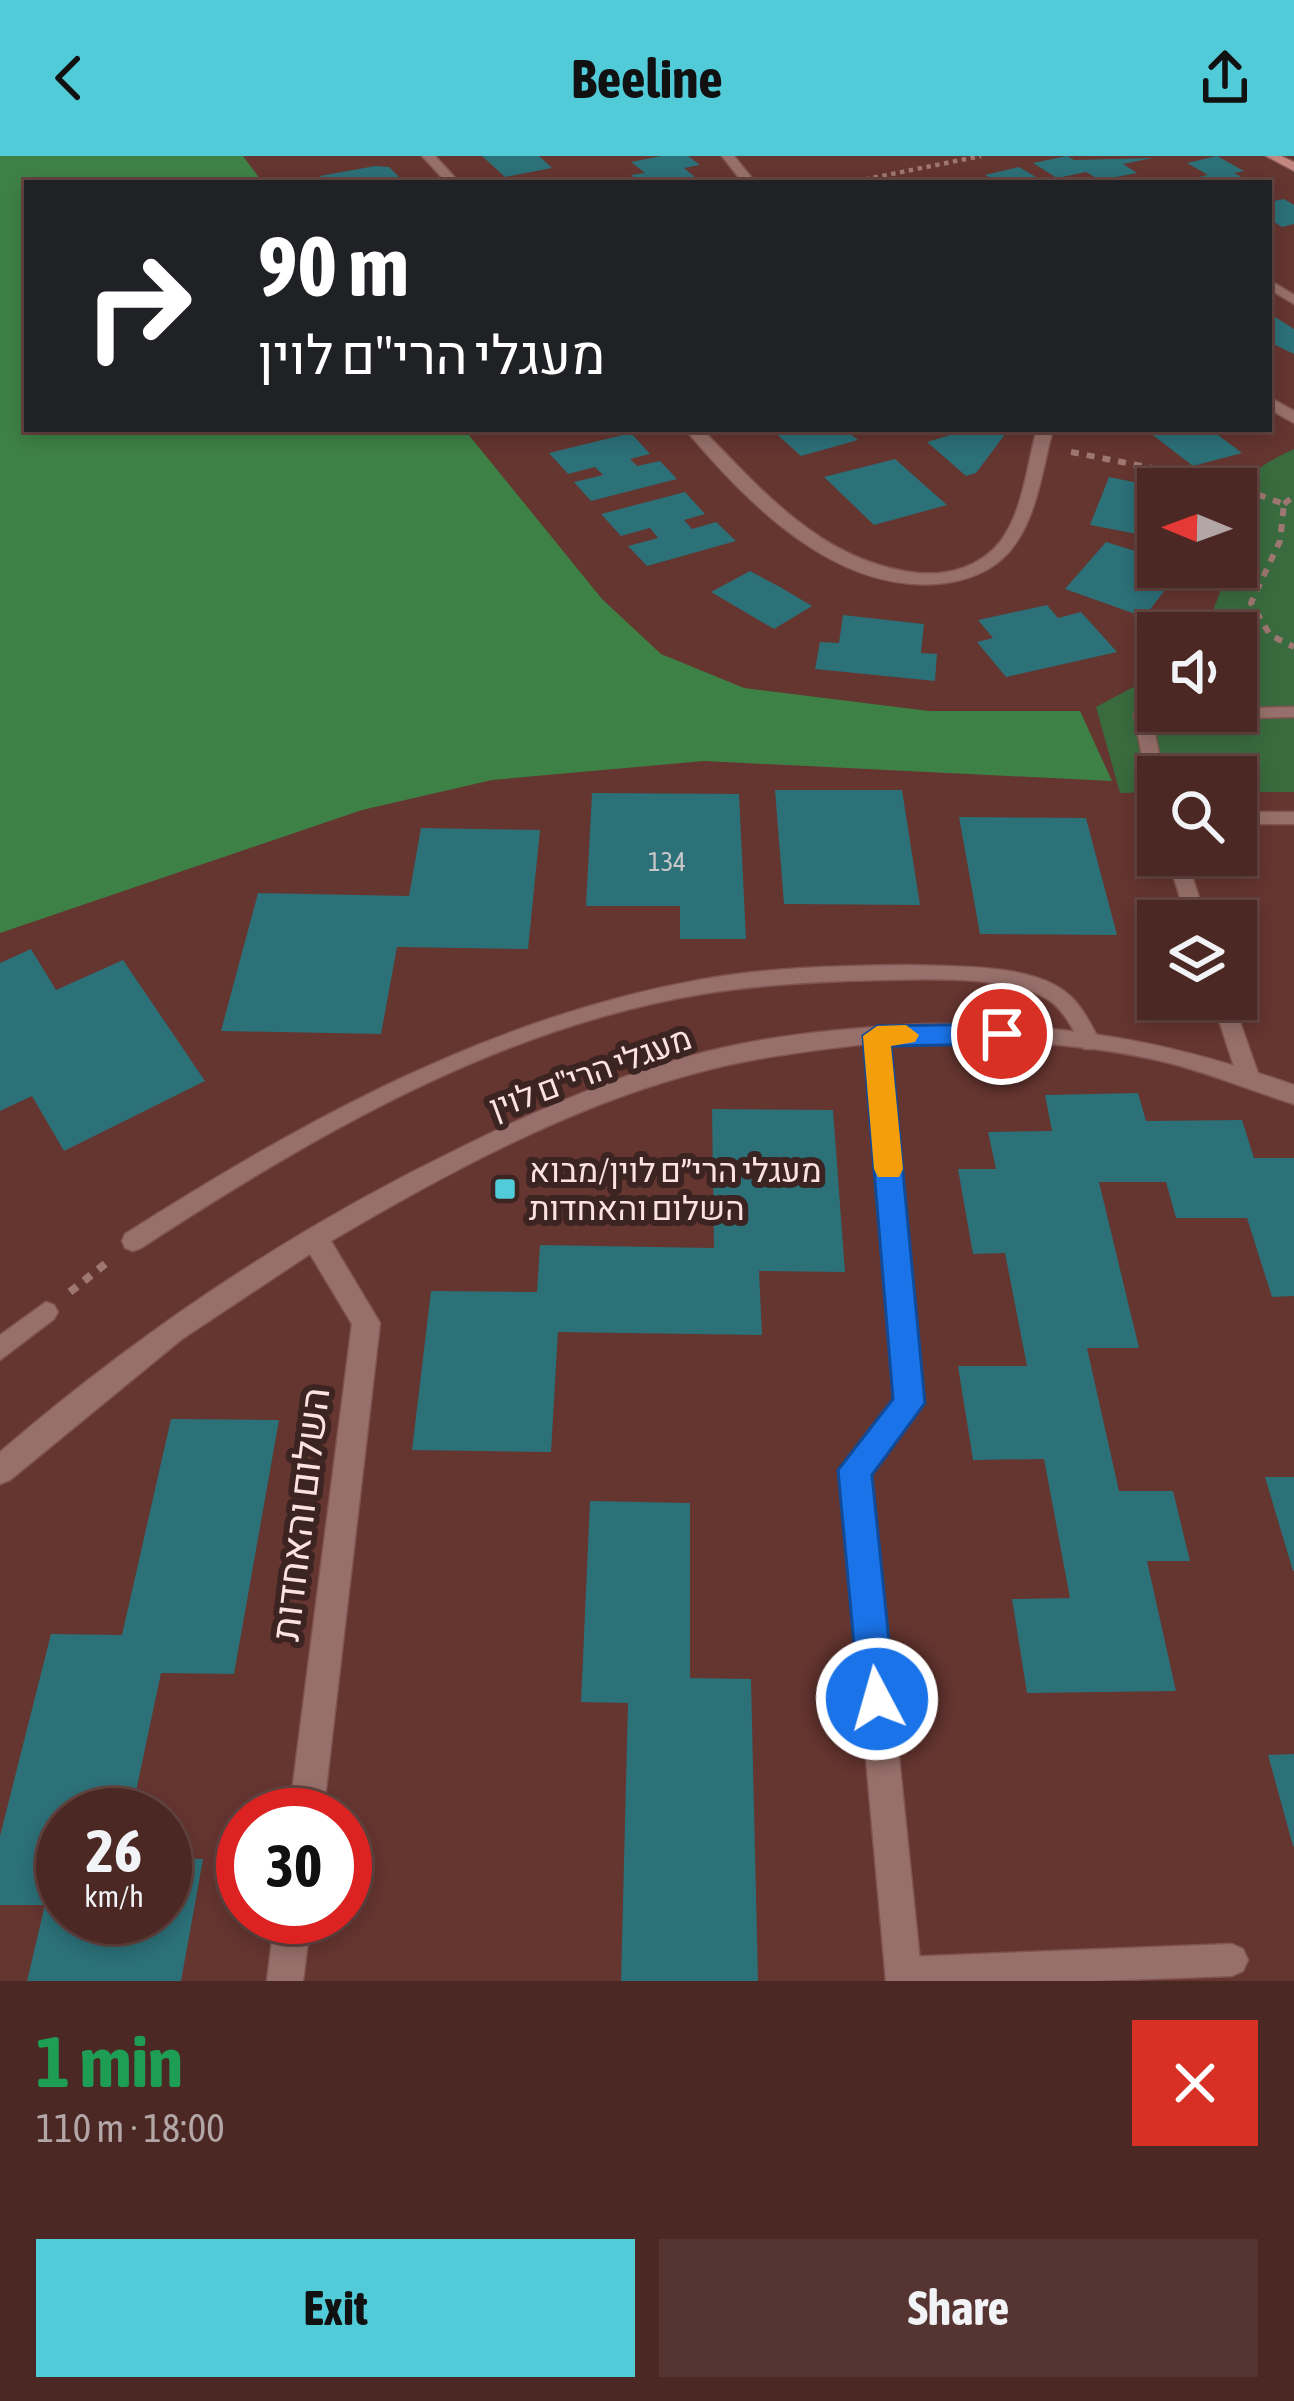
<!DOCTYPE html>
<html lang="en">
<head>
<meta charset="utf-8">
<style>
	:root { --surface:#4c2824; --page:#563431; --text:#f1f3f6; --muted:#b2a6a6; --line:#634441; --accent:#52cbd9 }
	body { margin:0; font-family:"Asap Condensed",Heebo,sans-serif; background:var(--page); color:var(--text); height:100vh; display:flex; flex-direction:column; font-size:45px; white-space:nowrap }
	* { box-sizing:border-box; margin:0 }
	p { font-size:39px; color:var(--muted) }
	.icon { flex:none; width:66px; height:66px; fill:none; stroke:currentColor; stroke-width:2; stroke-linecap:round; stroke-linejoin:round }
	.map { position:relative; height:1825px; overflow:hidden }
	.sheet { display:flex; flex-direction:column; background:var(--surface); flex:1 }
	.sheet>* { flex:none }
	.top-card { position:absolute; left:24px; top:24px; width:1248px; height:252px; border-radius:0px; box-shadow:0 6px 18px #0003,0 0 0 3px var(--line); background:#202124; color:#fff; overflow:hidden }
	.needle { width:78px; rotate:271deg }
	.tools { position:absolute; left:1137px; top:312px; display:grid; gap:24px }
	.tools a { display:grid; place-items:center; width:120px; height:120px; border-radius:0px; background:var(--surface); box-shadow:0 6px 18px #0003,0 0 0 3px var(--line); font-size:60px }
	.speed { position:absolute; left:36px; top:1632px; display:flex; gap:24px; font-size:60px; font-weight:700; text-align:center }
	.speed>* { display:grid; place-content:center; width:156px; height:156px; border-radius:50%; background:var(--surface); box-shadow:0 6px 18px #0003,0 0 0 3px var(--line); line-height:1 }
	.speed small { font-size:30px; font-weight:400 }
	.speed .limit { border:18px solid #d22; background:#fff; color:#111 }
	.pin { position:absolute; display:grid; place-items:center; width:102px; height:102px; color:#fff; margin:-51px; border:6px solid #fff; border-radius:50%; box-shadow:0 3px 12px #0007 }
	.me { position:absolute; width:132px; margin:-66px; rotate:354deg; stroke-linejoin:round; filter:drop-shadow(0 0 9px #0008) }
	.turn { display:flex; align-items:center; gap:42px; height:252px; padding:0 36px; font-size:54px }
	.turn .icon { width:156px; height:156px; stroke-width:2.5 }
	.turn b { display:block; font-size:84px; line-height:102px }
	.round { display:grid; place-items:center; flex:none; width:126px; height:126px; border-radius:0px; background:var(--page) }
	.head { display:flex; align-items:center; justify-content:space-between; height:204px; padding:0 36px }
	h1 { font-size:72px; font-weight:700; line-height:90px; color:#1e9e55 }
	.cta { display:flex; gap:24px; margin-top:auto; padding:24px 36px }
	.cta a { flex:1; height:138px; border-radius:0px; background:var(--accent); color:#111; font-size:48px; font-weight:700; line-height:138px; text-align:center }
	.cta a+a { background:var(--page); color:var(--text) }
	header { display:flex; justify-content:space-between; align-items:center; height:156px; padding:0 36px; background:var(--accent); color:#111; font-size:54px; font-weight:700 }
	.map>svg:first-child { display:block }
</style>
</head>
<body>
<header><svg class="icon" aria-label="back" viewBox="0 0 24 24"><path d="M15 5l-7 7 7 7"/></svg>Beeline<svg class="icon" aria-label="share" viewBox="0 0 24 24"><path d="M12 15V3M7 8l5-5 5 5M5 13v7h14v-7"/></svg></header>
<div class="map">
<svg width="1294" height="1825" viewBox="0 0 1294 1825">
	<rect width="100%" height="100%" fill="#653530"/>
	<path fill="#396b3e" d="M1294,293V636H1236V621H1158V636L1120,637L1096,551L1158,518V555H1236V477H1205L1229,411H1236C1236,344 1227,323 1294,293Z"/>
	<path fill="#3e8146" d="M0,0H243L263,27H27V273H464L602,443L661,498L744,532L929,555H1080L1112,625L704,605L492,624L362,654L0,777Z"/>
	<path fill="#2c7078" d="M482,0H539L552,12L505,21Z
		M661,0H688L700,9L684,12L702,27H641L631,19L645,17L631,6Z
		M1067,0L1074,4L1153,2L1123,8L1137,17L1100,24L1086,16L1057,22L1033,7Z
		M1217,0L1244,15L1234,17L1252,27H1204L1194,22L1208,19L1187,7Z
		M375,10L389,11L405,27H326L320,20Z
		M1019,11L1046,27H979L991,22L985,19Z
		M1284,43L1294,49V68L1282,71L1269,63V46Z
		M1269,157L1294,173V198L1269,186Z
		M771,273H844L858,284L801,300Z
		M970,273H1001L1006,277L976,317L966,320L927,286Z
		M1145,273H1210L1242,297L1193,310Z
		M631,277L650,298L630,303L637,310L660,305L677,323L591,345L574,326L603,319L595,311L568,318L549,297Z
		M895,303L947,349L874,369L824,321Z
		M1109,321L1158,331V382L1090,369Z
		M685,336L705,358L684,364L692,373L716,366L736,385L647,410L628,390L658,382L650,372L621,380L601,358Z
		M1106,386L1158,402V411H1183L1144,461L1065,433Z
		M750,415L780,431L812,450L774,473L711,436Z
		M1047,449L1058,462L1081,456L1117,496L1006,521L977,486L993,482L978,464Z
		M843,459L924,468L921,497L937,498L935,525L815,513L820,486L839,487Z
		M775,634H902L920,749L784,748Z
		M592,637L739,638L746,783H680V750H586Z
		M959,661L1086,662L1117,779L980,778Z
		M421,672L540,674L528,793L397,791L381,878L221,875L258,737L409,740Z
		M31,793L56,834L123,804L205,925L64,995L32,940L0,955V807Z
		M1138,937L1146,965L1242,964L1254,1002H1294V1140L1272,1141L1247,1062H1176L1166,1026H1099L1139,1192H1087L1119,1335H1173L1190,1405H1147L1176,1535L1027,1537L1012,1443L1070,1442L1044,1303L973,1304L958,1210H1027L1005,1097L973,1098L958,1013H996L988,976L1052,975L1045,939Z
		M712,953L833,954L845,1116L759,1115L762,1179L558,1176L551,1296L412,1294L431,1135L537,1136L540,1089L714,1092Z
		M171,1263L279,1264L234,1518L161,1517L131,1659H63V1761H165V1702L203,1703L181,1825H27L45,1749H0V1680L51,1478L122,1479Z
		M1265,1321H1294V1415H1293Z
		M590,1345L690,1347V1522L751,1523L758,1825H621L628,1547L581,1546Z
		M1294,1598V1690H1293L1268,1599Z"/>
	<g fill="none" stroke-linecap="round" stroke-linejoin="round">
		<g stroke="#805450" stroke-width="3">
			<path id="lane" d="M1269,124L1294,139V148L1269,133Z
				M1294,551V561L1152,564L1164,621H1158V642L1149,636L1134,559L1136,555Z
				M1236,656H1294V668H1236Z
				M1167,699H1185L1207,765H1187Z
				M909,809C954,811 1034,807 1069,839C1083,851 1092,871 1101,887L1098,893H1084C1075,878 1067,859 1053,847C1018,819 927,823 884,824C823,825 763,828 702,838C497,872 313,980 141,1092L133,1095L125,1092L122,1085L125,1078C302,965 489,862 699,824C769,811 839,810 909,809Z
				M1212,843H1232L1260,923L1256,929H1242L1238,923Z
				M46,1146L54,1149L58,1156L54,1163L0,1204V1179Z
				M1232,1788L1243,1793L1248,1804L1243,1815L1232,1820L1095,1825H891L887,1817L892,1806L903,1801Z"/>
		</g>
		<g stroke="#805450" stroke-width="3">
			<path id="street" d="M422,0H435L460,27H447Z
				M722,0H734L756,27H743Z
				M1269,241L1294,255V267L1269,253Z
				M685,273H702C764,337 824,407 918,417C948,420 980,411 1000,386C1023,356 1027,309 1037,273H1053C1043,310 1038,355 1016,387C1000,411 974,423 946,427C838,441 748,348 685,273Z
				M924,868C1063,867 1162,883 1294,929V948C1252,935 1212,918 1169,907C1079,885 982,882 889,887L923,1247L870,1318L922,1825H886L840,1314L895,1243L866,888C807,895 749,902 692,918C566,952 443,1019 331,1085L380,1167L323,1659H289L352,1168L310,1098L182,1183L10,1324L0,1328V1296C142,1174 294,1072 462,991C535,955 611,922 690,900C766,879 845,872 924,868Z
				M275,1761H311L303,1825H267Z"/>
		</g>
		<g stroke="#805450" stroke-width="3">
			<path id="secondary" d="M1266,0H1281L1294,6V15Z"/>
		</g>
		<path stroke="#9e7772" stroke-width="4.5" stroke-dasharray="4.5 4.5" stroke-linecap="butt" d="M847,27L981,0"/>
		<path stroke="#9e7772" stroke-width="6" stroke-dasharray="8 8" stroke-linecap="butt" d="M1071,296L1223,326L1284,348L1280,385L1251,447L1270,479L1294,491
			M1284,348L1294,340"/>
		<path stroke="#9e7772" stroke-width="8" stroke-dasharray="9 9" stroke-linecap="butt" d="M70,1136L110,1104"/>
		<use href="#lane" fill="#97706b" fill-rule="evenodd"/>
		<use href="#street" fill="#97706b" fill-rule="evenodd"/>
		<use href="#secondary" fill="#c48780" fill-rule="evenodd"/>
	</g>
	<path fill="#1a73e8" stroke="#114b97" stroke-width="3" d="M1002,868L1016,878L1002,888L891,890L925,1247L872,1319L895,1543L890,1556L877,1561L864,1556L859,1543L838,1314L893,1243L863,880L877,870Z"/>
	<path fill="#f59e0b" d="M906,869L919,879L915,886L891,890L903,1013L899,1021H878L874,1013L863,880L877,870Z"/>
	<rect fill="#52cbd9" stroke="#3b2422" stroke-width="4.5" x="493" y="1021" width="24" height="24" rx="6"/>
	<g text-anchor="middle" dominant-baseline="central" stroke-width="12" stroke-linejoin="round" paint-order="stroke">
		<g font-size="27" fill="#c8c6c6">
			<text x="667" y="705">134</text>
		</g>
		<g font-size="33" fill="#fce3e0" stroke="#3b2422">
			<text transform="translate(590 916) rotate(-20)">מעגלי הרי''ם לוין</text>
		</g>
		<g font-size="33" fill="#fce3e0" stroke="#3b2422" text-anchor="start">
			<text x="529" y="1014">מעגלי הרי״ם לוין/מבוא<tspan x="529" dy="38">השלום והאחדות</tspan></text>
		</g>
		<g font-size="39" fill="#fce3e0" stroke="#3b2422">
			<text transform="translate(300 1358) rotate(-83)">השלום והאחדות</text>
		</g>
	</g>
</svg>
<div class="tools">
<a><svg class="needle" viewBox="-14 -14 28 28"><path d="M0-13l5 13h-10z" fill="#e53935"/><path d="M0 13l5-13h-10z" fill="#b2a6a6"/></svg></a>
<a><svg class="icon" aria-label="sound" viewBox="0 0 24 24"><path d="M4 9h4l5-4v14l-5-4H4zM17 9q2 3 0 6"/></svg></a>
<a><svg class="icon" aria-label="search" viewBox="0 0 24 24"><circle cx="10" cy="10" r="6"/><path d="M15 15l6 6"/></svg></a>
<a><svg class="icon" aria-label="layers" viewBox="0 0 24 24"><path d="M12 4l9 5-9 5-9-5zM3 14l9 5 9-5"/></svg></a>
</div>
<div class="speed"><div>26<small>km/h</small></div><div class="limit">30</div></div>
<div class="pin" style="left:1002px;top:878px;background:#d93025"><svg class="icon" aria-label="arrive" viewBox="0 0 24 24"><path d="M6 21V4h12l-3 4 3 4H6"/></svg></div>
<svg class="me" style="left:877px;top:1543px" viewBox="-20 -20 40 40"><circle r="17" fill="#1a73e8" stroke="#fff" stroke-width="3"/><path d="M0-11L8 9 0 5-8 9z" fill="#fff"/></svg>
<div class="top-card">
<div class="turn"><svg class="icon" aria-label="right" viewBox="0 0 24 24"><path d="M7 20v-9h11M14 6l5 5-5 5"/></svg><div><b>90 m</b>מעגלי הרי''ם לוין</div></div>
</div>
</div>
<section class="sheet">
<div class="head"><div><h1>1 min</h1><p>110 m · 18:00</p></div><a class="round" style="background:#d93025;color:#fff"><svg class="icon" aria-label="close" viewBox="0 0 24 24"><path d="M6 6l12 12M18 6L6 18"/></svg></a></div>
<div class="cta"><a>Exit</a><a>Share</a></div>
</section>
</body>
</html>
